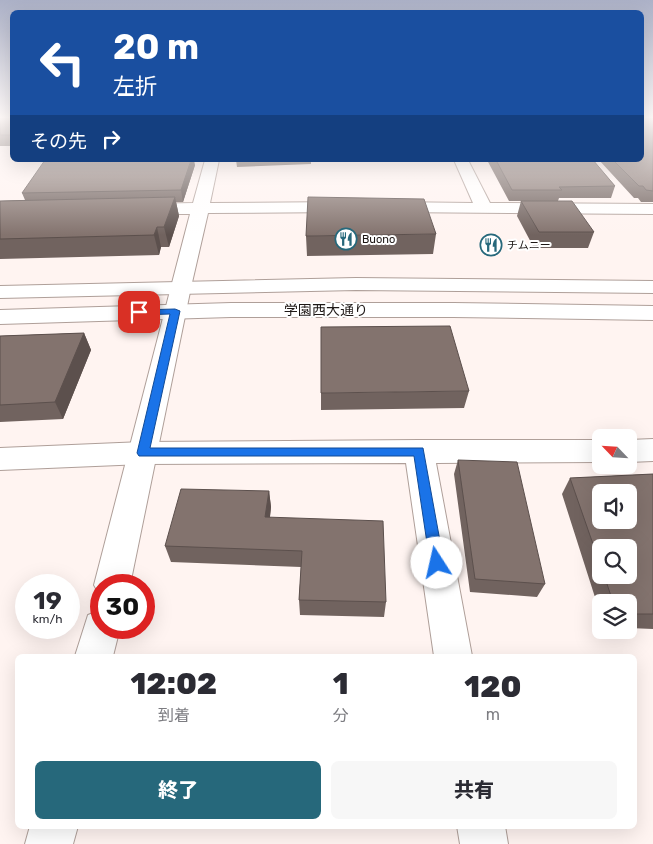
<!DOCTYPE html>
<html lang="ja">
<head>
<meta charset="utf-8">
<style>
	:root { --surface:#fff; --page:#f7f7f7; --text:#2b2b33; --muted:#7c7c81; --accent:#26687b }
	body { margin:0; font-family:Rubik,"Noto Sans JP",sans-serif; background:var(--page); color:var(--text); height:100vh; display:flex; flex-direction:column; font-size:19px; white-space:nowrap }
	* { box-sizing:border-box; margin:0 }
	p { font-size:16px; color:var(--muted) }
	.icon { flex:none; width:28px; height:28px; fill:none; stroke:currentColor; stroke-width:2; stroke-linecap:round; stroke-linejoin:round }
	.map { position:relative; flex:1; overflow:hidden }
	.sheet { position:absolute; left:15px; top:654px; width:622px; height:175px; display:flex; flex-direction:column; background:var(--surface); border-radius:8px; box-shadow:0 5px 20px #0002 }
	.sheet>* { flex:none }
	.hud { position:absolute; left:10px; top:10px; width:634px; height:152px; border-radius:8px; box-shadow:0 5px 20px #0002; background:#1a4fa0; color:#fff; overflow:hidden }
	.needle { width:32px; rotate:295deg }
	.tools { position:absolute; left:592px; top:429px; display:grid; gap:10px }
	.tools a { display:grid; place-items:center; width:45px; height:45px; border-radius:8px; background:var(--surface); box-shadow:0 5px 20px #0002; font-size:25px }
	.speed { position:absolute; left:15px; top:574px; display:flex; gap:10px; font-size:25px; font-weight:700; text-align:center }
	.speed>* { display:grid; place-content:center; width:65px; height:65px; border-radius:50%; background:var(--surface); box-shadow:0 5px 20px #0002; line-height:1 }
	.speed small { font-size:12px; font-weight:400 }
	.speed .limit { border:8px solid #d22; background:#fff; color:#111 }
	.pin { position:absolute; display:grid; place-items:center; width:42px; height:42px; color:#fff; margin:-21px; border-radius:10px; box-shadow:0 2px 8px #0006 }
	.me { position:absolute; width:55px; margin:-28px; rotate:350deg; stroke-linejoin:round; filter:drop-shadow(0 0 4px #0008) }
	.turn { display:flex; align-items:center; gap:18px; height:105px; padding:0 20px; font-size:22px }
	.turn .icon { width:65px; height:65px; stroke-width:2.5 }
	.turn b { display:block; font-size:35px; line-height:42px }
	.then { display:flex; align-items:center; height:48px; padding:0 20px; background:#0003; gap:10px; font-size:19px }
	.eta { display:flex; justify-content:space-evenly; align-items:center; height:85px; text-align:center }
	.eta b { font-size:30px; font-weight:800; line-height:35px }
	.action { display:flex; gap:10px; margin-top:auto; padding:10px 20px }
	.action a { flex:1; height:58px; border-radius:8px; background:var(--accent); color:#fff; font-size:20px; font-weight:800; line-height:58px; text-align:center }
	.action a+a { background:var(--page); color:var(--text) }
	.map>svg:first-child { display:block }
</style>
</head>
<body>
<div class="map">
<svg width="653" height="844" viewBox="0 0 653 844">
	<rect width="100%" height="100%" fill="#fff4f1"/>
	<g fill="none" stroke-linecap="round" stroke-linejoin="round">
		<g stroke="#af9f99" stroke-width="2">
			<path id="minor" d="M205,160H219L210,203L344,202L350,203L353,207L350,211L344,212L208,213L191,287L188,291L181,293L174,291L171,287L190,214H140L134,213L131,209L134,205L140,204L193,203Z
				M454,160H468L490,203L653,204V214L390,212L384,211L381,207L384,203L390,202L473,203Z
				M653,439V461L629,462V440Z
				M419,440H601V462L436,463L472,656H434L406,463L143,464L0,470V448L143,442Z
				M457,826H505L508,844H460Z"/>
		</g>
		<g stroke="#af9f99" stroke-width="2">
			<path id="tertiary" d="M181,281L188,283L191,287L130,585H101V597L94,585L171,287L174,283Z
				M101,610V628H120L113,656H75L88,615Z
				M30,826H78L73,844H25Z"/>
		</g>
		<g stroke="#af9f99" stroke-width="2">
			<path id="secondary" d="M356,278L653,281V293L356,290L0,298V286Z
				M231,303H453L653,306V320L453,317H231L0,324V310Z"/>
		</g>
		<use href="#minor" fill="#fff" fill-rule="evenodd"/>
		<use href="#tertiary" fill="#fff" fill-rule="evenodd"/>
		<use href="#secondary" fill="#fff" fill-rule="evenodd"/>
	</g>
	<path fill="#71635f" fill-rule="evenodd" d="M0,117H12V146H0Z
		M653,118V202H641L638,198H634L599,160H641Z
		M236,160H311V164L237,167Z
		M487,160H593L615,186L611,198H559L558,201L594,232L588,248H534L517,216L521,201H509Z
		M195,165L183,202H176L179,216L169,247H161L159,255L0,259V201L25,200L22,193Z
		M436,234L433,254L307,256L306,236Z
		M84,333L91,350L63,419L0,422V336Z
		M469,391L464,408L321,410V393Z
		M458,460L545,584L537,597L470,592L454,474Z
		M653,474V629L629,628V602H601V616L562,494L570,478ZM601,548L629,575H601Z
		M269,491L271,507L270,517L386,602L384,617L300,615L299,600L301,567L171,562L165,546Z"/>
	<path fill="#5c504d" d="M191,160H194L195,165L183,202L181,190Z
		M175,197L179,216L169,247L164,227Z
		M157,227L161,247L159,255L154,235Z
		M84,333L91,350L63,419L55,402Z
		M269,491L271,507L268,533L265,517Z"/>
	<path fill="#83736e" stroke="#5c504d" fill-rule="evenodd" d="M0,117H12V135H0Z
		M641,117L653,118V191L646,190L643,186H639L613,160H641Z
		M45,160H191L181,190L22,193Z
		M496,160H593L615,186L559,187L562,190H512Z
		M175,197L164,227H157L154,235L0,239V201Z
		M308,197L424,199L436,234L306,236Z
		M521,201H572L594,232H539Z
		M450,326L469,391L321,393V327Z
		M84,333L55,402L0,405V336Z
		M458,460L517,462L545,584L475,579Z
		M653,474V614H629V602H613L604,575H629V548H601V567L570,478ZM601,492H629V520H601Z
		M181,489L269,491L265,517L383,521L386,602L299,600L302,551L165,546Z"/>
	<linearGradient id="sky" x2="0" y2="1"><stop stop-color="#acb1c7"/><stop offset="0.5" stop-color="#fffaf9"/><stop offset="1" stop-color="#fffaf9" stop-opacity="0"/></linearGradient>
	<rect width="653" height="235" fill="url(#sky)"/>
	<path fill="#1a73e8" stroke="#114b97" d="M175,309L180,311L150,448H423L444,563L442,568L437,570L432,568L430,563L414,456H139L137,453L170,314L139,315L135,312L139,310Z"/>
	<defs>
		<g id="restaurant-ring" transform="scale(1.125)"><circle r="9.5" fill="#fff" stroke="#26687b" stroke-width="1.5"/><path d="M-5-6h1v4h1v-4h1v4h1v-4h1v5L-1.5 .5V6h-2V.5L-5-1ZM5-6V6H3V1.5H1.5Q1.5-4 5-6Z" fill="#26687b"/></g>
	</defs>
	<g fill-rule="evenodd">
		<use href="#restaurant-ring" x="346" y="239"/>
		<use href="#restaurant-ring" x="491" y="245"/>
	</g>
	<g text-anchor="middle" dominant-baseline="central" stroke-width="4" stroke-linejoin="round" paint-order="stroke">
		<g font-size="11" fill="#1e1816" stroke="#fff" text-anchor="start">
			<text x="362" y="239">Buono</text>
			<text x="507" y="245">チムニー</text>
		</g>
		<g font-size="14" fill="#1e1816" stroke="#fff">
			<text x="326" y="310">学園西大通り</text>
		</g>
	</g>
</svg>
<div class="tools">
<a><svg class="needle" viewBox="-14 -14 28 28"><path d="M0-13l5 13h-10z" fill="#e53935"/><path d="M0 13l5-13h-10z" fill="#7c7c81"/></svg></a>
<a><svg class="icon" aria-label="sound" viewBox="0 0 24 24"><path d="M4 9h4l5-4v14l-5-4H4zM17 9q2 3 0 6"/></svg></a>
<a><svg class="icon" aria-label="search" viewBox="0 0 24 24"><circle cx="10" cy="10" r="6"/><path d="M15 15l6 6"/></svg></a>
<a><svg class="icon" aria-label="layers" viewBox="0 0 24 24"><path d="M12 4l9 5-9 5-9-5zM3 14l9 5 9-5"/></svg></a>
</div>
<div class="speed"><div>19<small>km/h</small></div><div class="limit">30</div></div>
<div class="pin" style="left:139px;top:312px;background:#d93025"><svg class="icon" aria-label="arrive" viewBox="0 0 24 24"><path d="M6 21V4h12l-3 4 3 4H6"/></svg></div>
<svg class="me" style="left:437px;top:563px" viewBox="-20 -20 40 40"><circle r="19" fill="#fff"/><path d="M0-13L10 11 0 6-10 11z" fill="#1a73e8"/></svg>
<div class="hud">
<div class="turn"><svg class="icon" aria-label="left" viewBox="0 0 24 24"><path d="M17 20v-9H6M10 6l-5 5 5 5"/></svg><div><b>20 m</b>左折</div></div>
<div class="then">その先<svg class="icon" aria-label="right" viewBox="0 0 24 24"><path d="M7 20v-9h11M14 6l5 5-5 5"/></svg></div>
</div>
<section class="sheet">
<div class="eta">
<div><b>12:02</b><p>到着</p></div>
<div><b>1</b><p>分</p></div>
<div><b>120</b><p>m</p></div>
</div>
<div class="action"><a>終了</a><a>共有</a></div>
</section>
</div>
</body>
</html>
